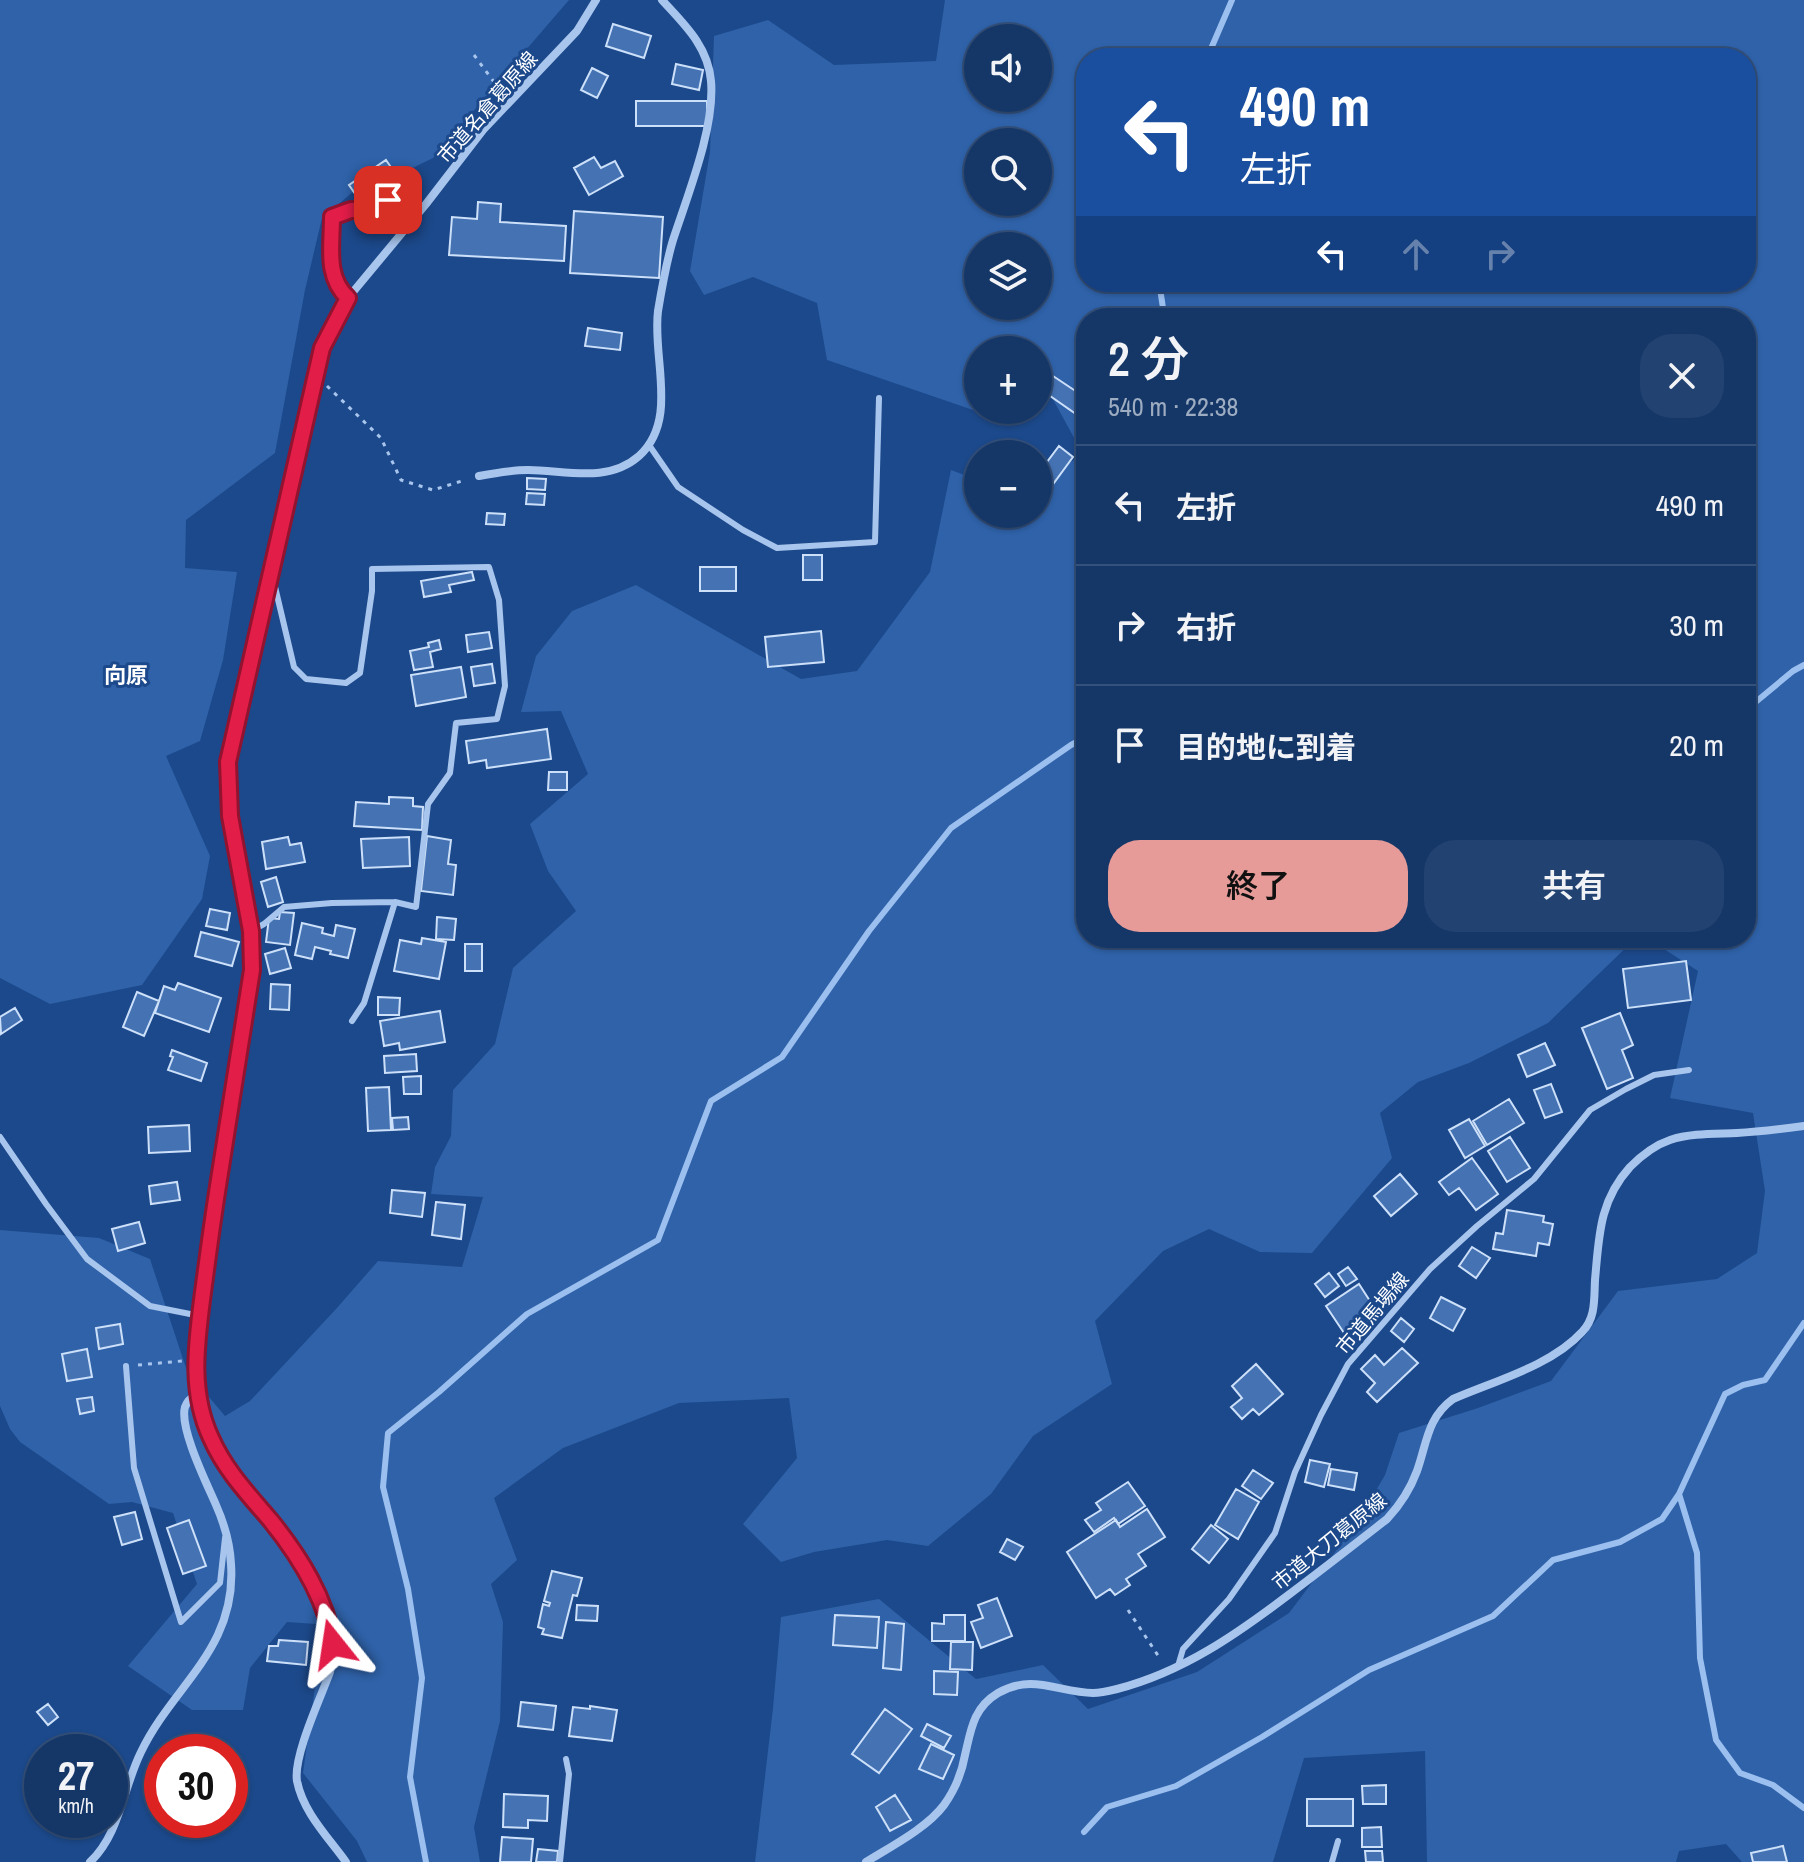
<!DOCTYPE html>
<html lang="ja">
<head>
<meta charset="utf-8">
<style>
	:root { --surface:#153768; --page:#224271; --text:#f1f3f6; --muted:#9dacc0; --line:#34517c; --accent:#e69b98 }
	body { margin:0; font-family:"Archivo Narrow","Noto Sans JP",sans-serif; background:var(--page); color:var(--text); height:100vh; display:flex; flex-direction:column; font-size:30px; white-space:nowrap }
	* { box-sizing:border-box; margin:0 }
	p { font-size:26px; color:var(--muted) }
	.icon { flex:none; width:44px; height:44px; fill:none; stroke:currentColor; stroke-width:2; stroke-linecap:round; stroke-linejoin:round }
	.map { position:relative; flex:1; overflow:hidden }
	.drawer { position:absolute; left:1076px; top:308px; width:680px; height:640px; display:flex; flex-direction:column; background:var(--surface); border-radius:32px; box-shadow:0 2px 6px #0004,0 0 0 2px var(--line) }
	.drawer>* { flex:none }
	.guide { position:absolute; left:1076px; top:48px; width:680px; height:244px; border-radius:32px; box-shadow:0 2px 6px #0004,0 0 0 2px var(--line); background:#1a4fa0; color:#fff; overflow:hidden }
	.fabs { position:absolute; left:964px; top:24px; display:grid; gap:16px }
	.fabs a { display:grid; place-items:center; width:88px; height:88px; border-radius:50%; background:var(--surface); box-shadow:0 2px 6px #0004,0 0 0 2px var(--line); font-size:40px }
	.speed { position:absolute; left:24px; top:1734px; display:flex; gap:16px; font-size:40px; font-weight:700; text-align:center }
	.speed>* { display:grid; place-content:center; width:104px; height:104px; border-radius:50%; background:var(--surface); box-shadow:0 2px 6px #0004,0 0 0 2px var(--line); line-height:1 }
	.speed small { font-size:20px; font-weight:400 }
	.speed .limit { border:12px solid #d22; background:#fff; color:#111 }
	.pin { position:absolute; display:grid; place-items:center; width:68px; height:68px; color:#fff; margin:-34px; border-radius:16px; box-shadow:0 4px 12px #0006 }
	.me { position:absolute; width:88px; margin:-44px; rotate:345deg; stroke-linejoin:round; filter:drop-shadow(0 0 6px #0008) }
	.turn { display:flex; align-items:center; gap:28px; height:168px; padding:0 32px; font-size:36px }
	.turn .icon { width:104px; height:104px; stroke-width:2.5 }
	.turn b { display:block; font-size:56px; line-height:68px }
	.lanes { display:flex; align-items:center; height:76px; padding:0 32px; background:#0003; justify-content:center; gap:40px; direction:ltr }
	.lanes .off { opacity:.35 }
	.round { display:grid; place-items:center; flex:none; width:84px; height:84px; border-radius:32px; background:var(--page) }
	.overview { display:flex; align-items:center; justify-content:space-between; height:136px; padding:0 32px }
	h1 { font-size:48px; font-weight:600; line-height:60px }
	.action { display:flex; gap:16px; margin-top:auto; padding:16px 32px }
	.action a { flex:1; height:92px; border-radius:32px; background:var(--accent); color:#111; font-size:32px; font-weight:600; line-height:92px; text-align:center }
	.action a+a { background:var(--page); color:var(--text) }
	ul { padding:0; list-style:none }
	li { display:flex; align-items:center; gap:24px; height:120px; padding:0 32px; border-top:2px solid var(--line) }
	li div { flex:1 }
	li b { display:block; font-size:30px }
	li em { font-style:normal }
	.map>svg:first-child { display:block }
</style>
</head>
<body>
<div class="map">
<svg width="1804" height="1862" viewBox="0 0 1804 1862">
	<rect width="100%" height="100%" fill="#1c498b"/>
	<path fill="#2f62a9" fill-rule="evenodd" d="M0,0H569L433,158L392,178L360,186L322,218L305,290L275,453L186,520L185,568L237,572L223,660L200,741L166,756L210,856L202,899L142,985L50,1004L0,978Z
		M945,0H1804V1862H1742L1726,1844L1679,1851L1676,1862H1427L1425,1751L1304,1758L1273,1862H755L773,1708L781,1617L879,1599L976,1679L1043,1665L1088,1709L1197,1672L1289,1613L1357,1523L1385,1475L1399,1433L1478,1408L1551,1381L1618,1291L1717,1279L1757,1253L1765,1191L1753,1113L1670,1098L1698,971L1647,938H1746V318H1086V938H1636L1548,1023L1469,1063L1418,1082L1380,1113L1392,1158L1312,1253L1260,1252L1209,1229L1163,1251L1095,1321L1112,1384L1033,1436L991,1494L928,1546L887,1540L814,1552L781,1562L743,1524L797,1458L789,1398L679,1403L563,1448L494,1498L517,1560L491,1584L503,1622L500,1721L474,1827L480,1862H367L357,1841L303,1773L317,1673L316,1624L287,1622L250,1668L243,1710H192L128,1666L197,1584L173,1513L132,1502L109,1504L20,1442L10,1429L0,1406V1230L99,1238L150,1259L187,1371L225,1416L250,1401L336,1309L378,1261L462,1267L483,1197L431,1194L435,1167L451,1136L453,1090L495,1044L513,968L576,911L548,871L530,824L588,774L561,711L521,712L536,656L572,611L636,585L801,679L857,671L930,572L951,470L978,480V514H1038V476L1084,456L1038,372V350H978V407L973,410L827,360L817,303L753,277L704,295L690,271L710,152L714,36L768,20L834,65L936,61ZM978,38H1038V98H978ZM1086,58H1746V282H1086ZM978,142H1038V202H978ZM978,246H1038V306H978Z"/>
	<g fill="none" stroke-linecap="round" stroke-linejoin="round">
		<path stroke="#9bbfef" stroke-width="6" d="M1207,58L1232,0
			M1159,282L1163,308L1167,318
			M1746,710L1793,671L1804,665
			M1679,1494L1697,1553L1700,1658L1716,1740L1740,1773L1773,1785L1804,1808
			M1084,1832L1107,1807L1176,1786L1262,1737L1369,1670L1493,1616L1553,1560L1620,1542L1662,1519L1679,1494L1725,1394L1743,1385L1765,1380L1804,1323
			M426,1862L410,1777L422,1678L408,1589L383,1487L388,1433L439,1392L527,1314L658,1240L711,1101L782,1057L869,931L951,828L1071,745L1086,737"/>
	</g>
	<path fill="#4472b3" stroke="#cde0f9" stroke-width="2" d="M613,24L651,36L644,58L606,46Z
		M676,64L703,70L699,90L672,84Z
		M592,68L608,76L597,98L581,90Z
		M636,101H707V126H636Z
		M594,157L601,168L615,161L623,176L589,195L574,168Z
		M386,160L404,186L391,195L387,189L375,198L369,190L358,198L349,185Z
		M478,202L501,204L500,222L566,226L564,261L449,255L452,217L477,219Z
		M574,211L663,217L659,278L570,273Z
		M588,328L622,333L620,350L585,346Z
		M1053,376L1086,398L1076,414L1043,391Z
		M1059,446L1073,457L1048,491L1038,484V474Z
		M527,478L546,479L545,490L527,489Z
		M527,493L545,494L544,505L526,504Z
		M487,513L505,514L504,525L486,524Z
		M803,555H822V580H803Z
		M700,567H736V591H700Z
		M472,572L474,580L449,585L451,592L424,597L421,581Z
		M821,631L824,662L768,667L765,637Z
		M489,632L492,648L468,652L466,635Z
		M439,640L441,649L430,652L433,667L414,670L410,651L429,647L428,643Z
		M492,664L495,683L474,686L471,667Z
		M461,667L466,697L416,706L411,675Z
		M547,729L551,759L487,768L486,760L469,763L466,741Z
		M549,772H567V790H548Z
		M389,797L413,798V806L423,807L422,830L354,826L356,802L389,804Z
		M427,836L451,840L448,864L456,865L453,895L421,891Z
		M288,837L290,845L301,843L305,862L266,869L262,842Z
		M409,837L410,866L363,868L361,839Z
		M276,877L283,902L268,907L261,882Z
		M210,909L230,913L227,930L206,926Z
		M280,912L294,913L290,945L266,942L269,918L279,919Z
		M437,917L456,919L454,940L436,939Z
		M302,923L323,928L322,933L334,936L336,925L355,929L348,958L330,954L331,951L315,947L312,959L295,955Z
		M201,932L239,942L232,966L195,956Z
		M422,938L446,942L439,979L394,971L400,940L421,944Z
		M465,944H482V971H465Z
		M285,948L291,968L270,974L265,954Z
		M1686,961L1691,1000L1628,1008L1623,969Z
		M178,983L221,998L209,1032L155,1013L164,986L175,990Z
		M271,984L290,985L289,1010L270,1009Z
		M137,992L159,1001L144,1036L123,1027Z
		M378,997L400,998L399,1015H378Z
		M15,1008L22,1020L1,1034L0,1017Z
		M440,1011L445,1042L400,1050L399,1043L384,1046L380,1021Z
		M1620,1013L1633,1045L1622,1050L1633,1078L1607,1089L1582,1028Z
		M1545,1043L1555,1065L1527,1077L1518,1055Z
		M172,1050L207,1063L201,1081L168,1070L173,1057L170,1056Z
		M416,1054L417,1071L385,1073L384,1056Z
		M421,1076V1094H404L403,1077Z
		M1551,1084L1562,1112L1545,1118L1534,1090Z
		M389,1087L391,1130L368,1131L366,1088Z
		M1509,1099L1524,1123L1487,1145L1473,1121Z
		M408,1117L409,1129L393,1130L392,1118Z
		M1469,1119L1485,1146L1465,1158L1449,1130Z
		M189,1125L190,1151L149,1153L148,1127Z
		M1510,1137L1530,1168L1507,1182L1488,1151Z
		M1472,1158L1498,1194L1476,1210L1459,1188L1449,1195L1439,1182Z
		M1400,1174L1417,1194L1391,1216L1374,1196Z
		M177,1182L180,1200L151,1204L149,1186Z
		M392,1190L425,1193L422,1217L390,1213Z
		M436,1202L465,1205L461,1239L432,1235Z
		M1507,1210L1544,1216L1543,1222L1553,1224L1549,1245L1538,1243L1536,1256L1493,1249L1496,1233L1503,1234Z
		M139,1222L145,1243L118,1251L112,1229Z
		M1472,1247L1490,1258L1476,1278L1459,1266Z
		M1348,1267L1357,1279L1346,1286L1338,1274Z
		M1329,1273L1339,1286L1325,1297L1315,1284Z
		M1359,1284L1379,1315L1346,1336L1326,1306Z
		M1441,1297L1465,1309L1453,1331L1430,1318Z
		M1401,1318L1414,1329L1404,1342L1391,1331Z
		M120,1324L123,1344L99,1349L96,1328Z
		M1402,1348L1418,1363L1377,1402L1367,1392L1375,1383L1361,1369L1375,1355L1384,1365Z
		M87,1349L92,1377L67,1381L62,1354Z
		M1256,1364L1283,1394L1259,1415L1253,1409L1242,1419L1231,1407L1242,1398L1232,1386Z
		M92,1397L94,1411L80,1414L77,1399Z
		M1310,1460L1330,1464L1324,1487L1305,1482Z
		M1331,1469L1357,1473L1354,1490L1328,1485Z
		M1253,1470L1273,1483L1261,1499L1242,1486Z
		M1128,1482L1145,1506L1118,1524L1114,1518L1094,1532L1085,1520L1101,1510L1096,1503Z
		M1236,1489L1259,1502L1238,1539L1215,1525Z
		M1147,1509L1165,1537L1138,1554L1146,1566L1126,1579L1130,1585L1115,1595L1110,1589L1096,1598L1067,1552L1116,1520L1120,1527Z
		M135,1512L142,1539L122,1545L114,1517Z
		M189,1520L206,1566L183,1574L167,1528Z
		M1211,1525L1228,1539L1209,1563L1192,1549Z
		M1007,1539L1023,1547L1015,1560L1000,1552Z
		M552,1571L582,1578L577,1596L573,1595L562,1638L542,1634L544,1629L538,1627L543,1604L549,1606L550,1603L544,1601Z
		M997,1598L1012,1636L981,1648L971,1622L983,1618L978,1605Z
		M577,1605L598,1606L597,1621L576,1620Z
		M835,1615L879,1617L877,1648L833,1645Z
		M944,1615H965V1641H932V1623L944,1624Z
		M886,1622L904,1624L901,1670L883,1668Z
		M279,1640L308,1642L306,1665L267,1661L269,1646H278Z
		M951,1642H973L972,1670L950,1669Z
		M934,1671L958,1672L957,1695L934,1694Z
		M521,1702L556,1706L553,1730L518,1726Z
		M48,1704L58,1717L48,1725L37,1712Z
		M590,1706L617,1710L612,1741L569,1736L573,1707L590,1709Z
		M885,1709L912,1729L879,1773L852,1754Z
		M927,1724L951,1736L944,1748L921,1736Z
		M931,1744L954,1755L943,1779L919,1769Z
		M1386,1785V1804H1363L1362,1786Z
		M504,1794L548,1796L547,1821L528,1820V1828L503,1827Z
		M895,1795L911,1820L890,1831L876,1807Z
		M1307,1799H1353V1826H1307Z
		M1381,1827L1382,1847H1362V1828Z
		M502,1837L533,1839L531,1862H500Z
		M1783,1846L1787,1862H1753L1751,1853Z
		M538,1849L558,1851L557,1862H536Z
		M1365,1851H1382L1383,1862H1366Z"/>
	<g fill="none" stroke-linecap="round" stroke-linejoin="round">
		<path stroke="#a8c5ed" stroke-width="3" stroke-dasharray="4 6" stroke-linecap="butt" d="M474,55L500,90
			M327,386L381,438L401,480L433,490L465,480
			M138,1365L182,1361
			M1128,1610L1161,1660"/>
		<path stroke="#a8c5ed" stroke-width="6" d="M348,298C325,277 332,245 332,217L351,210H368L388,200
			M649,445L678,487L743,530L777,548L875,542L879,398
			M272,574L294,667L306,679L346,683L360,673L372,591V569L489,567L499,600L505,686L497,719L456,723L450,773L428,804L416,907L395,902L364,1003L352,1021
			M251,931L264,924L284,907L332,903L395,902
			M0,1137L46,1204L87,1259L150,1306L200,1316
			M126,1366L134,1468L181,1622L220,1583L225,1538
			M1178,1666L1183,1649L1229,1599L1275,1533L1295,1472L1321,1415L1348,1364L1430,1269L1477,1226L1534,1179L1590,1110L1626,1089L1654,1075L1689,1070
			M560,1862L569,1774L566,1759
			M1332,1862L1338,1841"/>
		<path stroke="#a8c5ed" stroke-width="8" d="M479,476C495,473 511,470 528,470C565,470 607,484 639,456C679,420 652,358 658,311C662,287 666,263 673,240C688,194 715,128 711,81C708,46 684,24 662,0
			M90,1862C120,1834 123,1788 141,1752C173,1685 237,1649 231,1564C230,1544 224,1523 216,1505C207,1484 179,1428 185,1407C187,1401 192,1397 197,1394
			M346,1862C328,1837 303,1812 297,1781C293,1756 321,1697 330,1672C350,1579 243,1512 210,1436C190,1391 197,1346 202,1299C207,1259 213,1219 219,1179C230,1109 241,1039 252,970L251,931L230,816L228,762L315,375L322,348L348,298L426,204L483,130L577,31L596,0
			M866,1862C890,1847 927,1828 944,1805C954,1791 962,1772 965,1755C971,1730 973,1708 998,1693C1032,1673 1060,1693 1093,1693C1100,1693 1109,1691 1117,1689C1183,1672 1237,1634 1291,1593C1323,1569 1355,1544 1387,1519C1400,1505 1410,1490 1417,1471C1427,1443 1427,1418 1453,1399C1494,1381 1551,1366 1582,1332C1596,1318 1594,1299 1595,1280C1599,1237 1599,1201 1630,1167C1642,1155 1655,1145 1670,1140C1691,1133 1715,1134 1737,1133C1760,1132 1782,1129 1804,1126"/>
	</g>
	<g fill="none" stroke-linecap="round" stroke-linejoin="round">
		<g stroke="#92132f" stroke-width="20">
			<path id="route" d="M333,1644C326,1598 300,1557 271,1521C248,1494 225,1470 211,1438C190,1393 196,1347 202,1300C207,1262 212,1224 218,1186C229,1114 241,1042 252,970L251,931L230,816L228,762L322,348L348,298C325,277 332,246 332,217L351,210H368L388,200"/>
		</g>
		<use href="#route" stroke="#e11d48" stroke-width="14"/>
	</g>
	<g text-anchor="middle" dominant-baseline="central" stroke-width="6" stroke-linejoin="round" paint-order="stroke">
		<g font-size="20" fill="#fff" stroke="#1c498b">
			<text transform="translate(487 107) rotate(-49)">市道名倉葛原線</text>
			<text transform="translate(1372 1313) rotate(-50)">市道馬場線</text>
			<text transform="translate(1329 1541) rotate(-39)">市道大刀葛原線</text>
		</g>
		<g font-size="22" font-weight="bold" fill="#fff" stroke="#1c498b">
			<text x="126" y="675">向原</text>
		</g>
	</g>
</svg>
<div class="fabs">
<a><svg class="icon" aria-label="sound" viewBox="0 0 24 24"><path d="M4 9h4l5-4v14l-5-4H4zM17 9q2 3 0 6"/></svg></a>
<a><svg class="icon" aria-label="search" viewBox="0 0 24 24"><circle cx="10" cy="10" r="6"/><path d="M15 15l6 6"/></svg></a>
<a><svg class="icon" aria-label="layers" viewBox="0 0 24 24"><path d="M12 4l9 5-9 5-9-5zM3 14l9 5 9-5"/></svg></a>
<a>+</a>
<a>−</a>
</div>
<div class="speed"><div>27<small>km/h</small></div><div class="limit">30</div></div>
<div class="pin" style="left:388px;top:200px;background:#d93025"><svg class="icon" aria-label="arrive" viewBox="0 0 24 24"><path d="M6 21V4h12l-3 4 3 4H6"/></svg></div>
<svg class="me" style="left:333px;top:1644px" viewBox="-20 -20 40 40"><path d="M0-17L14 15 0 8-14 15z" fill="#e11d48" stroke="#fff" stroke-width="4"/></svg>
<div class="guide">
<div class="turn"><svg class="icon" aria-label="left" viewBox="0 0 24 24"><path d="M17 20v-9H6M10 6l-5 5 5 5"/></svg><div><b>490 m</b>左折</div></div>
<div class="lanes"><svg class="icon" aria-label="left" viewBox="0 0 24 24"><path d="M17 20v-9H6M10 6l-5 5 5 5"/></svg><svg class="icon off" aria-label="ahead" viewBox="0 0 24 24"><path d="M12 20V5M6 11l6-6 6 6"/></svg><svg class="icon off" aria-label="right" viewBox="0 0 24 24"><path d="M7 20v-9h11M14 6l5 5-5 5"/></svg></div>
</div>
<section class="drawer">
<div class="overview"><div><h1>2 分</h1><p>540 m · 22:38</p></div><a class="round"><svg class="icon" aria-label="close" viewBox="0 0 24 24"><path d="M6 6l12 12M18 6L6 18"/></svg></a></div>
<ul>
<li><svg class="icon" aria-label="left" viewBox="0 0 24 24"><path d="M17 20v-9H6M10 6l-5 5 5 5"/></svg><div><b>左折</b></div><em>490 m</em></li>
<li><svg class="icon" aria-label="right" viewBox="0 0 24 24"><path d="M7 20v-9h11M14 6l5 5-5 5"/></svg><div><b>右折</b></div><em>30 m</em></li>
<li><svg class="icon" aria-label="arrive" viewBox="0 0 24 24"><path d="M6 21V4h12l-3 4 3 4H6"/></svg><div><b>目的地に到着</b></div><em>20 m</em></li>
</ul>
<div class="action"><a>終了</a><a>共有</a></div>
</section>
</div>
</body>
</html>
